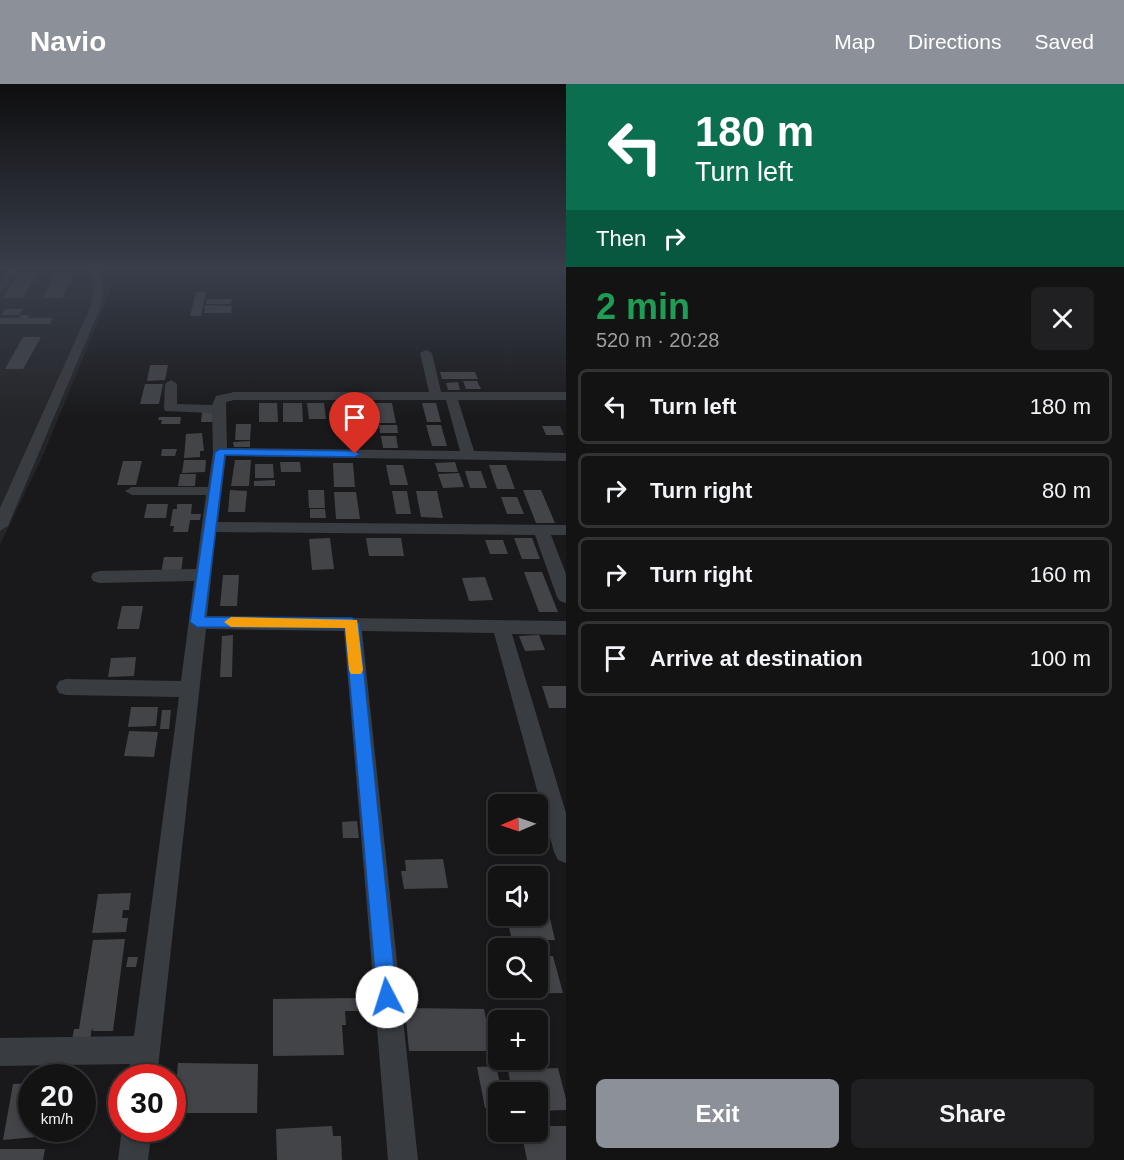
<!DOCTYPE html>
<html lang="en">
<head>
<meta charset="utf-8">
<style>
	:root { --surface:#131314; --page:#202022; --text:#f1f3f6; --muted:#9d9ea0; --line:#323234; --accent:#8c9099 }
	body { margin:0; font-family:Helvetica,sans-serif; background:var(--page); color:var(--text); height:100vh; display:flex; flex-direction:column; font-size:22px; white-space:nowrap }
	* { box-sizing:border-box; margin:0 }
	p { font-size:20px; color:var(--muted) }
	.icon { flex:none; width:33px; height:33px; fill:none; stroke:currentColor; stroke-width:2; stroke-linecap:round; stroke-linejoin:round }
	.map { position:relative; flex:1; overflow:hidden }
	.sheet { display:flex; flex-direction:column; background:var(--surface); width:558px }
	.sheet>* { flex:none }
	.hud { background:#0b6e4f; color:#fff; overflow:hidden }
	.needle { width:39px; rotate:268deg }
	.tools { position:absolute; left:488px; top:710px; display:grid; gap:12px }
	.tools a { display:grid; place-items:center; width:60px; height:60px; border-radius:9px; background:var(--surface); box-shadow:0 3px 9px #0003,0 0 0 2px var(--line); font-size:30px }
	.speed { position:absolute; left:18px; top:980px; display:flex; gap:12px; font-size:30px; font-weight:700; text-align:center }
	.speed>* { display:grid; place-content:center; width:78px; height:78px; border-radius:50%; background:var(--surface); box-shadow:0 3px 9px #0003,0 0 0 2px var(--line); line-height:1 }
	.speed small { font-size:15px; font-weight:400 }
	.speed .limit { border:9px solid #d22; background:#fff; color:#111 }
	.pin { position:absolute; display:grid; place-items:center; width:51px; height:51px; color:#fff; margin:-62px -26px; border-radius:50% 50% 50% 0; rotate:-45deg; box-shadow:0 0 6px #0007 }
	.pin .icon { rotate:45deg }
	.me { position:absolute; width:66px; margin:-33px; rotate:355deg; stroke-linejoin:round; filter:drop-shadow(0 0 4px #0008) }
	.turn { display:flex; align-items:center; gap:21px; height:126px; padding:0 30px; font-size:27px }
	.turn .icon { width:78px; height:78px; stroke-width:2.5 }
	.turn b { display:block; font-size:42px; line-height:51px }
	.then { display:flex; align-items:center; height:57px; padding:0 30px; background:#0003; gap:12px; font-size:22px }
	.round { display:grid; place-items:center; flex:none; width:63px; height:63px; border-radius:9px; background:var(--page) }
	.overview { display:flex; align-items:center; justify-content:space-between; height:102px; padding:0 30px }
	h1 { font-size:36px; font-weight:700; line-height:45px; color:#1e9e55 }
	.button { display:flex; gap:12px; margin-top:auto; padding:12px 30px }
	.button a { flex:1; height:69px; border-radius:9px; background:var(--accent); color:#fff; font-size:24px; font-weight:700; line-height:69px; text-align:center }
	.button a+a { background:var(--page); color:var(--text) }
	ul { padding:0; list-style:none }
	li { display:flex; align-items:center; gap:18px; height:75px; margin:0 12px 9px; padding:0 18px; border:3px solid var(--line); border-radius:9px }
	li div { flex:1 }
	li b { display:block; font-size:22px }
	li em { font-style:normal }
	header { display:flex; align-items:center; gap:36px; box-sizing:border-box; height:84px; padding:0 30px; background:var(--accent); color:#fff }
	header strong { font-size:28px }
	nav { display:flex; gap:33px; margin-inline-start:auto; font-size:21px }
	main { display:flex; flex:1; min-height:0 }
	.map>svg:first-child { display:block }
</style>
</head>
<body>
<header>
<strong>Navio</strong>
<nav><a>Map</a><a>Directions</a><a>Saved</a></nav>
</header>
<main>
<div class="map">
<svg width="566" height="1076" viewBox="0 0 566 1076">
	<rect width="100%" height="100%" fill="#19191b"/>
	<path fill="#242528" d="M0,184H120L44,369L0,461Z"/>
	<path fill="#424448" d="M57,188H75L62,214H43Z
		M19,189H38L23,214H2Z
		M196,208H206L201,232H190Z
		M207,215H232L231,220H206Z
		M205,221L232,222L231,229H204Z
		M5,225H23L19,231H2Z
		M20,231H29L28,234H53L50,240H0V234H19Z
		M23,253H41L23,285H5Z
		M150,281H168L165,296L147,297Z
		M440,288H475L478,295H442Z
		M463,297H477L481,305H466Z
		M458,298L460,306H448L446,299Z
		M145,300H163L159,320H140Z
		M259,319H277L278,338H259Z
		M283,319H302L303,338H283Z
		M307,319H324L326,335H309Z
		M376,319H392L396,339H379Z
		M422,319H436L441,338H427Z
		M332,320L347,321L349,337H333Z
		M202,328H214L212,338H201Z
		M159,333H181L180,340H161L162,336H158Z
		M236,340H251L250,356H235Z
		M379,341H397L398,349H380Z
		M426,341H441L447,362H432Z
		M542,342H560L564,351H546Z
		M202,349L204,367H200V373L184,374L186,350Z
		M381,352H396L398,364H383Z
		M250,357V363H234L233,358Z
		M162,365H177L175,372H161Z
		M184,376H206L205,388L182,389Z
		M235,376H251L249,402H231Z
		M123,377H142L136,401H117Z
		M280,378H300L301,388H281Z
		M455,378L458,388H438L435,379Z
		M333,379H353L355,403H334Z
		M255,380H273L274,394H255Z
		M386,381H403L408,401H390Z
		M489,381H506L515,405H497Z
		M465,387H481L487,404H470Z
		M459,389L464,403L443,404L438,390Z
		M180,390H196L195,402H178Z
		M275,396V402H254V397Z
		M230,406L247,407L245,428H228Z
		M308,406H324L325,424H309Z
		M523,406H541L555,439H536Z
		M392,407H407L411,430H396Z
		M416,407H437L443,434L421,433Z
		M334,408H356L360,435H336Z
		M501,413H517L524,430H507Z
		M147,420H168L166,434H144Z
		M177,420H192L191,430H201L200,436H190L188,448H173L174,442H170L173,425H177Z
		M310,425H325L326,434H310Z
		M330,454L334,485L312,486L309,455Z
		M366,454H401L404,472H369Z
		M514,454H532L540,475H522Z
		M485,456H503L508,470H490Z
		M164,473H183L181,489H161Z
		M524,488H542L558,528H539Z
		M223,491H239L237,522H220Z
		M485,493L493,516L469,517L462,494Z
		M122,522H143L139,545H117Z
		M233,551L232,593H220L222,552Z
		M539,551L545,566L525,567L519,552Z
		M136,573L134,592L108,593L111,574Z
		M542,602H566V624H549Z
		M131,623H158L156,642L128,643Z
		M162,626H171L169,645H160Z
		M129,647L158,648L154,673L124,672Z
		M357,737L359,754H343L342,738Z
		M443,775L448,804L404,805L401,787H406L405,776Z
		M131,809L129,826H123L122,834H128L126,848L92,849L98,810Z
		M537,826H548L555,856H512L506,831H537Z
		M125,855L113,947H93L92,944L90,956H72L74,945H79L93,856Z
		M553,872L563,909L500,910L499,903H537V873Z
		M128,873H138L136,883H126Z
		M357,914L358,927H345L346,941H342L344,971L273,972V915Z
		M405,924L484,925L492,967H409Z
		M178,979L258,980L257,1029H174Z
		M496,982L502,1008H498V1023L485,1024L477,983Z
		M558,984L566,1015V1026L537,1027V1008H512L508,986Z
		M32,999V1044H48L47,1052L3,1056L13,1000Z
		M332,1042L333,1052H341L342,1076H277L276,1045Z
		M537,1042H566V1076H527L521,1047H537Z
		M0,1065H45L43,1076H0Z"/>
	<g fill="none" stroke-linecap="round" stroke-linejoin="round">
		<path fill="#393c40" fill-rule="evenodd" d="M10,184H20L4,205L0,206V197Z
			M91,184H101L103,210L100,224L8,442L0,447V424L90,224L93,210Z
			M426,266L432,269L441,308H566V316H458L474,367L566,369V377L226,372L218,438L566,441V451H551L566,490V519L560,517L557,513L535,451L216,448L207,532L566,537V551L512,550L566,729V779L558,776L554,768L494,549L362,547L418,1076H388L344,547L206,545L157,993H129L130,980L0,982V954L134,952L179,613L66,611L59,609L56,603L59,597L66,595L181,597L194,497L99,499L93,497L91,493L93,489L99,487L196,485L206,411H132L125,407L132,403H208L213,368L212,329L165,327L164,324L165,300L171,296L177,300V320L212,321L216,312L234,308H429L420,269ZM234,316H446L460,367L227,364L226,318Z
			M122,1044H152L148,1076H118Z"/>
	</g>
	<linearGradient id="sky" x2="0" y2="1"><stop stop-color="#0e0e0f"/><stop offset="0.55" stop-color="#383e4a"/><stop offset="1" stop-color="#383e4a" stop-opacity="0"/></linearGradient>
	<rect width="566" height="335" fill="url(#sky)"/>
	<path fill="#1a73e8" stroke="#114b97" stroke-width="1.5" d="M220,365L355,367L360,370L355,373L225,371L205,533L352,534L359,539L397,913L394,920L387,923L380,920L377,913L345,544L197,543L190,538L215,368Z"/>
	<path fill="#f59e0b" d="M231,533L357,536L363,586L361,590H351L349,586L345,544L231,543L224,538Z"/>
</svg>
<div class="tools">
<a><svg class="needle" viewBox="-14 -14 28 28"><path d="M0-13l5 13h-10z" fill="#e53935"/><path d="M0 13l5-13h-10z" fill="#9d9ea0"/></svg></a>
<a><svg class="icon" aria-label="sound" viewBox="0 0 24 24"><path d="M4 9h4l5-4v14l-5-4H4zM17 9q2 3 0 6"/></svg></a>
<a><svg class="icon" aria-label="search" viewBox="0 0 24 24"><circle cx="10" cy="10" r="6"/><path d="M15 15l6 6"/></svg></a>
<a>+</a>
<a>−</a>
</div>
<div class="speed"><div>20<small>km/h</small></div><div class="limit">30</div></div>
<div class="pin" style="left:355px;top:370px;background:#d93025"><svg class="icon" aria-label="arrive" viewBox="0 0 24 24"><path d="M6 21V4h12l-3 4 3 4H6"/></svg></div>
<svg class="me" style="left:387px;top:913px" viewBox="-20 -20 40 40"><circle r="19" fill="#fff"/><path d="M0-13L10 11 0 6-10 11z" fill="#1a73e8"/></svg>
</div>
<section class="sheet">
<div class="hud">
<div class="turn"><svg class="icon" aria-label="left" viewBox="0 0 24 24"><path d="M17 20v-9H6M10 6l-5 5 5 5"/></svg><div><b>180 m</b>Turn left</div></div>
<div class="then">Then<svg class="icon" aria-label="right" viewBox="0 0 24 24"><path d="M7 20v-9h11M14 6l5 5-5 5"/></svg></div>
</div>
<div class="overview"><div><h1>2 min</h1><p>520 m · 20:28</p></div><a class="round"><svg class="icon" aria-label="close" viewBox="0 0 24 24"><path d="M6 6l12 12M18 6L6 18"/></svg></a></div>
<ul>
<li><svg class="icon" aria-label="left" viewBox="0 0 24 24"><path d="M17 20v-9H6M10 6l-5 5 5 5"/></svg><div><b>Turn left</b></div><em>180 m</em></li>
<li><svg class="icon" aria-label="right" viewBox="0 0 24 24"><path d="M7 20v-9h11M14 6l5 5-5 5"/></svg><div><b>Turn right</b></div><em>80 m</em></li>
<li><svg class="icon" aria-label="right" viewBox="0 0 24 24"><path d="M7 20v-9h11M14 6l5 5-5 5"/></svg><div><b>Turn right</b></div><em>160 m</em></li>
<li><svg class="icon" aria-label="arrive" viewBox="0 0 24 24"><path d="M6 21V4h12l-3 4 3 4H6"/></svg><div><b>Arrive at destination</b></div><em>100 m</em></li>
</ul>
<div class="button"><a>Exit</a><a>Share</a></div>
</section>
</main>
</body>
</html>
